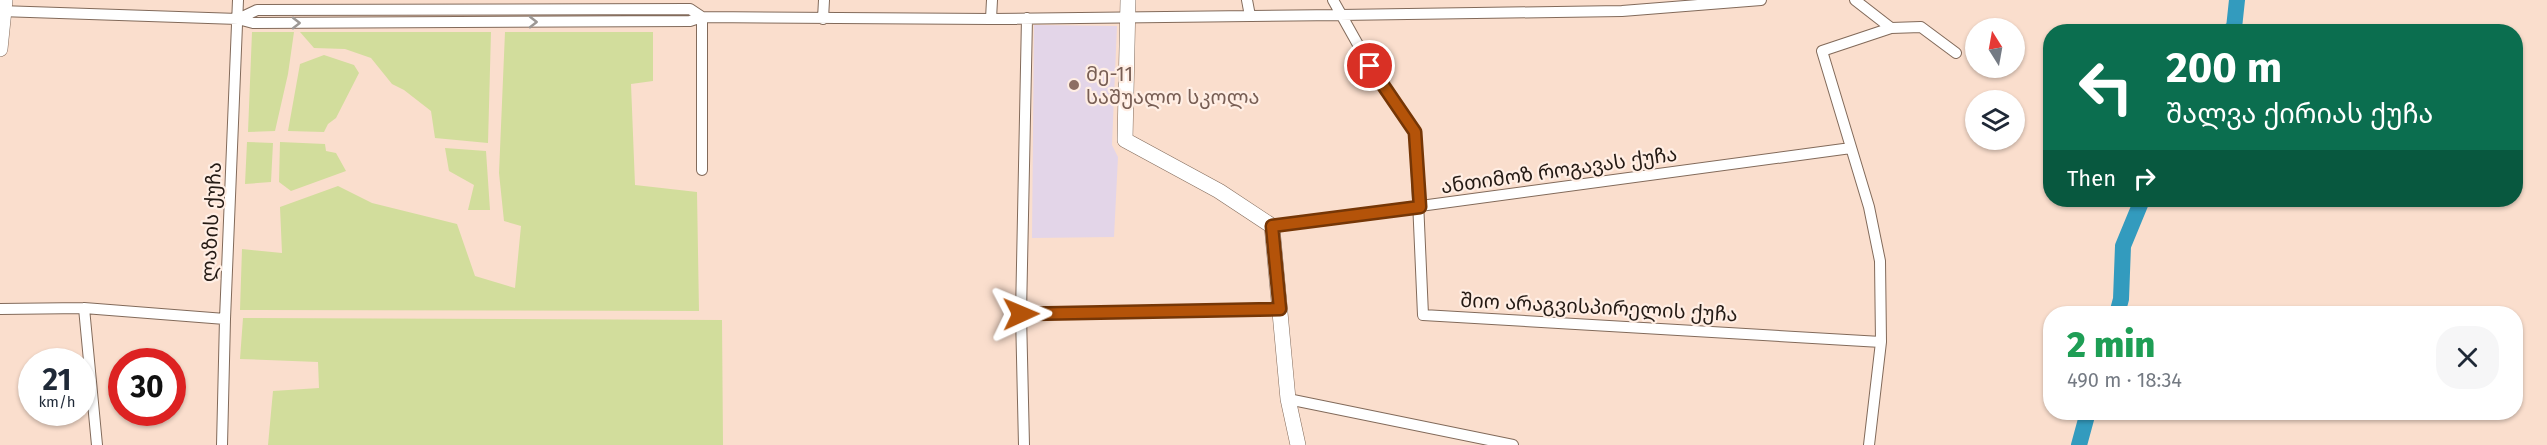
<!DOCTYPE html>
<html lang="en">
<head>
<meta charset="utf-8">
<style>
	:root { --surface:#fff; --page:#f6f6f7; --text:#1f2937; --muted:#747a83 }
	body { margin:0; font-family:"Fira Sans","Noto Sans Georgian",sans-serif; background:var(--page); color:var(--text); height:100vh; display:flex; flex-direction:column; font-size:22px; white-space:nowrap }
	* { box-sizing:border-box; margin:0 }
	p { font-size:20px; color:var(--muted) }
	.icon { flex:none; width:33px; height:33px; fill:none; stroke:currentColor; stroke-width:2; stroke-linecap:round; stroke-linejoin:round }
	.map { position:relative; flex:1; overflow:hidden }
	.panel { position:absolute; left:2043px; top:306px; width:480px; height:114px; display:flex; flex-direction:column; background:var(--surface); border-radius:24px; box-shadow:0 2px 4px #0004 }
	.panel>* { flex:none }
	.guide { position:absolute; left:2043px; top:24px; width:480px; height:183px; border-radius:24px; box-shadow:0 2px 4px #0004; background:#0b6e4f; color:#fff; overflow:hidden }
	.needle { width:39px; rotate:349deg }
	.buttons { position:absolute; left:1965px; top:18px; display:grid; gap:12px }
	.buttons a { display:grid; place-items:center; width:60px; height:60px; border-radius:50%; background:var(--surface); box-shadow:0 2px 4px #0004; font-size:30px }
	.speed { position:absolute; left:18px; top:348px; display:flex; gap:12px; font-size:30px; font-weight:700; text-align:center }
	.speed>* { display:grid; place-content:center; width:78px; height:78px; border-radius:50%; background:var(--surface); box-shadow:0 2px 4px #0004; line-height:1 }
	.speed small { font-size:15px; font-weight:400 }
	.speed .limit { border:9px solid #d22; background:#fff; color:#111 }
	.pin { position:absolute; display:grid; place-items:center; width:51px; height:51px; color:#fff; margin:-26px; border:3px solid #fff; border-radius:50%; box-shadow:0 2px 6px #0007 }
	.me { position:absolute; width:66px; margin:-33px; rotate:89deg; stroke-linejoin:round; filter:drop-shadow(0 0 4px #0008) }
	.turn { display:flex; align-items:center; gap:21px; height:126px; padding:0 24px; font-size:27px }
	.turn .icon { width:78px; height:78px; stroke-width:2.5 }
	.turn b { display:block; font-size:42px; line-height:51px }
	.then { display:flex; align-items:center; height:57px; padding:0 24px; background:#0003; gap:12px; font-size:22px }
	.round { display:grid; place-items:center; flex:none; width:63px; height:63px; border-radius:24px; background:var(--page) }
	.head { display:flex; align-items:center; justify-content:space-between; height:102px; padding:0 24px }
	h1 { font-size:36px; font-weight:800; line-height:45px; color:#1e9e55 }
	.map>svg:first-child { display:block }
</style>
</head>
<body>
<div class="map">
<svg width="2547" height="445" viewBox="0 0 2547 445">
	<rect width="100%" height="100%" fill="#fadecd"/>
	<path fill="#e3d5e8" d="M1034,25L1117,26L1112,145L1118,157L1114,237L1032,238Z"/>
	<path fill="#d2dd9c" d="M252,32H294L288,74L275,131L248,132Z
		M300,32H491L488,143L435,138L431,111L404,90L392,84L371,58L345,49L314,48Z
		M505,32H653V81L631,84L635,185L697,192L699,311L240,310L242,249L282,253L280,207L338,186L372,203L457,224L475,276L515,288L521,226L504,221L499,173Z
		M324,55L354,65L359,73L336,118L328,124L324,132L288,131L300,64Z
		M247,142L273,143L271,182L245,184Z
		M280,142L325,144L326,151L336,153L346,171L291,191L279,182Z
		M445,148L486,151L490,210H468L474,185L449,171Z
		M243,318L722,320L723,445H268L273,391L319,388L318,362L240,359Z"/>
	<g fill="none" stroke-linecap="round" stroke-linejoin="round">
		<path stroke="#339bbe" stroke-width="16" d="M2228,32L2234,28L2237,0
			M2117,314L2121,299L2123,246L2142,200
			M2079,445L2088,412"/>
		<g stroke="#826a5a" stroke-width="12">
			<path id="street" d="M1247,0L1250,16
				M1333,0L1370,66L1415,132L1423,315L1881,342
				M1855,0L1891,28
				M0,11L238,19L253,23L690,21L702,17L991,19L1340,15L1622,11L1761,0
				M702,17V170
				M238,19L257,10L690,9L702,17
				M823,19L824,0
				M991,19L992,0
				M1272,226L1851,148
				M84,308L97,445
				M0,309L84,308L225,319
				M1021,314L1280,309
				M1288,399L1513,445
				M222,445L225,319L238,0
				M1024,445L1021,314L1027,18
				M1869,445L1881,342L1880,261L1869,207L1822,51L1891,28L1921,27L1956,53"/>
		</g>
		<g stroke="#826a5a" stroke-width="16">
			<path id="secondary" d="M1128,0L1125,140L1219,191L1272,226L1288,399L1298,445
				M0,49L5,0"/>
		</g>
		<use href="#street" stroke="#fff" stroke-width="10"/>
		<use href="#secondary" stroke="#fff" stroke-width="15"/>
	</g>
	<defs><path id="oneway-chevron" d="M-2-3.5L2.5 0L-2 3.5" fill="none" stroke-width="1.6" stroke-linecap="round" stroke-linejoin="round" transform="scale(1.5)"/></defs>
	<g stroke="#9c9895">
		<use href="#oneway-chevron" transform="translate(533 22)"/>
		<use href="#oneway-chevron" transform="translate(296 23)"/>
	</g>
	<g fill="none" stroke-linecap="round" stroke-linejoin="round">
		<g stroke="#753606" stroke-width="15">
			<path id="route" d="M1021,314L1280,309L1272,226L1420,207L1415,132L1370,66"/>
		</g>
		<use href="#route" stroke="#b45309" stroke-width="10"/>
	</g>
	<circle fill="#8d6e63" stroke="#ffeee4" stroke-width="2" cx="1074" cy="85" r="6"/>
	<g text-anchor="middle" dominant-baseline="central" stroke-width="4.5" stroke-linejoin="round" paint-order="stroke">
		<g font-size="20" fill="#785e54" stroke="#ffeee4" text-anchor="start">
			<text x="1086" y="74">მე-11<tspan x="1086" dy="23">საშუალო სკოლა</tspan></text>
		</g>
		<g font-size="20" fill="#241a14" stroke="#ffeee4">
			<text transform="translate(1559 170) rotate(-8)">ანთიმოზ როგავას ქუჩა</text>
			<text transform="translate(211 222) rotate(-87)">ლაზის ქუჩა</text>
			<text transform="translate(1599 307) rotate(3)">შიო არაგვისპირელის ქუჩა</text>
		</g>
	</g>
</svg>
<div class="buttons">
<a><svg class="needle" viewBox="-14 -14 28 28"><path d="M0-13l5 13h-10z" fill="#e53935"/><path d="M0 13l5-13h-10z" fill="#747a83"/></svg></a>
<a><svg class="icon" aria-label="layers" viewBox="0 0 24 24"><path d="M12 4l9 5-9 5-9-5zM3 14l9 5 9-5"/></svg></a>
</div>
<div class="speed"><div>21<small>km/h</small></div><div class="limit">30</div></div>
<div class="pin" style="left:1370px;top:66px;background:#d93025"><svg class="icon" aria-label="arrive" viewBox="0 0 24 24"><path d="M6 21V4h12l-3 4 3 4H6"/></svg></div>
<svg class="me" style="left:1021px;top:314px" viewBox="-20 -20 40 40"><path d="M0-17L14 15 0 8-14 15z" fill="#b45309" stroke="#fff" stroke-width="4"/></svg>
<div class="guide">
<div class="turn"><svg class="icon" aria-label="left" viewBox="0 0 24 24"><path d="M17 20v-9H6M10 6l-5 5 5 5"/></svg><div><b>200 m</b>შალვა ქირიას ქუჩა</div></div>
<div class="then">Then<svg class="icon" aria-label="right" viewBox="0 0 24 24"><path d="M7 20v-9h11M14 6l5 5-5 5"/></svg></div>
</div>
<section class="panel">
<div class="head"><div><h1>2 min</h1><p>490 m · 18:34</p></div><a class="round"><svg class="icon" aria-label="close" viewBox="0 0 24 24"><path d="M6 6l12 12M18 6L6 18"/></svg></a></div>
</section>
</div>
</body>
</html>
